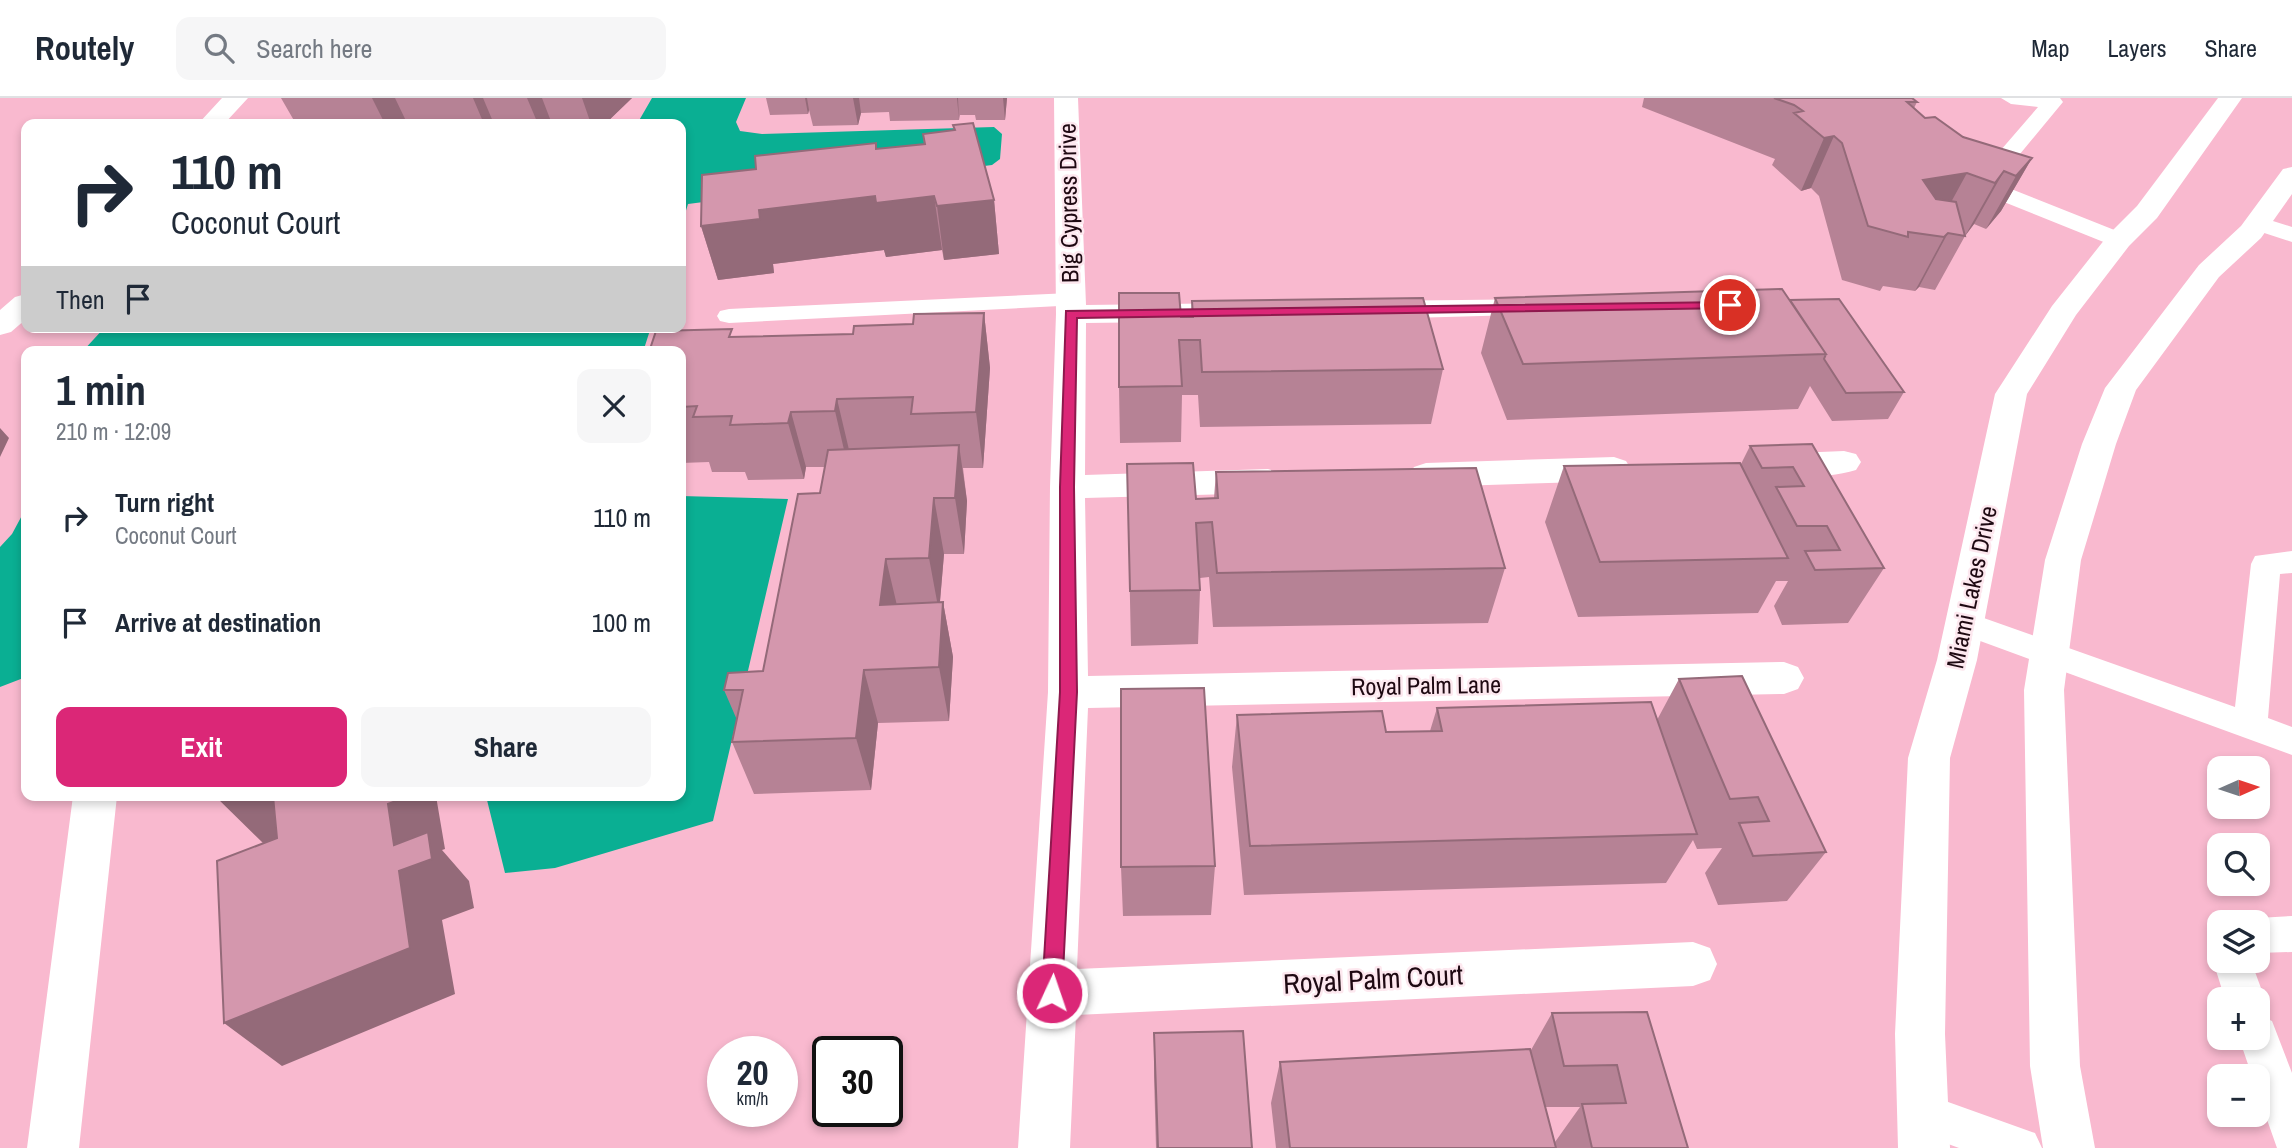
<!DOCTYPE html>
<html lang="en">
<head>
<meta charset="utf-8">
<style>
	:root { --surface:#fff; --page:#f6f6f7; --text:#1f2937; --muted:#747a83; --line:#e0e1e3; --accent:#db2777 }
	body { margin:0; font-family:"Archivo Narrow",sans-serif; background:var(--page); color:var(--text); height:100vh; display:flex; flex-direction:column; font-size:26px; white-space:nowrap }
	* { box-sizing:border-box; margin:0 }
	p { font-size:23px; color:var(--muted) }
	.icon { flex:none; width:38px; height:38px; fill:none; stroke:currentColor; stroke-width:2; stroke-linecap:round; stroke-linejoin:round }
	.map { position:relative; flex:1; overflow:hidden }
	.drawer { position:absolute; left:21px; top:248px; width:665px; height:455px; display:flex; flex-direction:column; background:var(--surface); border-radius:14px; box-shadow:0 4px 10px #0003 }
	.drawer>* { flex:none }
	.hud { position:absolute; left:21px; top:21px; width:665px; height:214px; border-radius:14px; box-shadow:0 4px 10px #0003; background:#fff; color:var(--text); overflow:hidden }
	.needle { width:46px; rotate:87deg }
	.controls { position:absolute; left:2207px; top:658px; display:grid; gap:14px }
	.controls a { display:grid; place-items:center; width:63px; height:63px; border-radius:14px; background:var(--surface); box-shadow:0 4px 10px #0003; font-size:35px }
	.speed { position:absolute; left:707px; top:938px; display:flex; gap:14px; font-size:35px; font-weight:700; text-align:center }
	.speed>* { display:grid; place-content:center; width:91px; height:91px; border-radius:50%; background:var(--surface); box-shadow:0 4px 10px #0003; line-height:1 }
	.speed small { font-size:18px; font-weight:400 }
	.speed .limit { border:4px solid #111; border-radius:10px; background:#fff; color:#111 }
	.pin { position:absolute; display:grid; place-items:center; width:60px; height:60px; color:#fff; margin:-30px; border:4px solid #fff; border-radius:50%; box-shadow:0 2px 7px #0007 }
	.me { position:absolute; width:77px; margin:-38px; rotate:3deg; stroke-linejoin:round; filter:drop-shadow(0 0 5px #0008) }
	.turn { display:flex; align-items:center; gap:24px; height:147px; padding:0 35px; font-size:32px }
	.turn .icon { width:91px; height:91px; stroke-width:2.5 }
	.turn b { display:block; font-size:49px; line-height:60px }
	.then { display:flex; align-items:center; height:66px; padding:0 35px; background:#0003; gap:14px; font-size:26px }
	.round { display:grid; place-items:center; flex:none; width:74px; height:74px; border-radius:14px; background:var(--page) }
	.summary { display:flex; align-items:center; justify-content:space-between; height:119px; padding:0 35px }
	h1 { font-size:42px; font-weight:700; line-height:52px }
	.primary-button { display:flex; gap:14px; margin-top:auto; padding:14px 35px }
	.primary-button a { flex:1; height:80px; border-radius:14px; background:var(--accent); color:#fff; font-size:28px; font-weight:700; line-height:80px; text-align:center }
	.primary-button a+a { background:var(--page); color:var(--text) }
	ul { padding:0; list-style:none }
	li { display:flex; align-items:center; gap:21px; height:105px; padding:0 35px }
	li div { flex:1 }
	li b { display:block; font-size:26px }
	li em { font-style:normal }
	header { display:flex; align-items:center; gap:42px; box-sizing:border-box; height:98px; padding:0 35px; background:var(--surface); border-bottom:2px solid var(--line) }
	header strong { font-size:33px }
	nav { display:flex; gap:38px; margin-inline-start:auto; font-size:24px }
	.search { width:490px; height:63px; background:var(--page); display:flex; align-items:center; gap:18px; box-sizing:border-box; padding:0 24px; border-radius:14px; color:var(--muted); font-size:26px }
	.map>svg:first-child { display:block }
</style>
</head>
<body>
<header>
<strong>Routely</strong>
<div class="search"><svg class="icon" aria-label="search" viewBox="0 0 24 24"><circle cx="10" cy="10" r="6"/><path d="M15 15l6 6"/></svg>Search here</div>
<nav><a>Map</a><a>Layers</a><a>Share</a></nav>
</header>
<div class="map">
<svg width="2292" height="1050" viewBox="0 0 2292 1050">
	<rect width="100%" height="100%" fill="#f9b9cf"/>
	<path fill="#0aaf93" d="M652,0H746L736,24L740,33L762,36L994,29L1002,36L1000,61L992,67L688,106L681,129V26H637Z
		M105,229H651L643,254H82Z
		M681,398L788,401L713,723L555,770L505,775L486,698H681Z
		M26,410V579L0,589V449L12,436Z"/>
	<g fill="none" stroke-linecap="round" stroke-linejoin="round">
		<path fill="#fff" fill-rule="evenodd" d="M2001,0H2060L2063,4L1996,85L2127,137L2131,142L2127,147H2111L1974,92L1962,79L1965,74L1981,75L2038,9L2011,6Z
			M2257,118L2292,129V144L2249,130L2246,125Z
			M1070,195L1079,197L1082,202L1079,207L729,225L720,223L717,218L720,213L729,211Z
			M2292,453V475L2280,476L2268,620L2292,629V657L1953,533L1948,525L1953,517L1964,513L2235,609L2251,466L2255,458Z
			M2292,818V854L2258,855V824H2248L2258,820Z
			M2218,850L2219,863H2251L2265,901L2259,914L2258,901H2225L2213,863Z
			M2258,917L2272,923L2292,975V1050H2277L2258,996V978H2252L2239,940H2258Z
			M1923,995L2035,1035L2042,1050H1959L1908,1031L1902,1016L1908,1001Z"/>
		<path fill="#fff" fill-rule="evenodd" d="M222,0H248L224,26H198Z
			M1054,0H1078L1086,207L1244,205L1255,208L1259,214L1255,220L1244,223L1086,225L1085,377L1268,371L1280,375L1285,383L1280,391L1268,395L1085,400L1088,578L1784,564L1798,569L1804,580L1798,591L1784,596L1088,610L1077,871L1693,844L1710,850L1717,866L1710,882L1693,888L1076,917L1070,1050H1018L1048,594L1050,389L1056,216Z
			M26,196V221L11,234L0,237V212L15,199Z
			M1545,201L1556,204L1560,210L1556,216L1374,221L1363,218L1359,212L1363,206L1374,203Z
			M1844,353L1856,356L1861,364L1856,372C1828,380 1785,383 1757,375L1752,367L1757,359L1769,356Z
			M1614,359L1626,363L1631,371L1626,379L1614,383L1426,389L1414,385L1409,377L1414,369L1426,365Z
			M73,698H117L79,1050H27Z"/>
		<path fill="#fff" fill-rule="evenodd" d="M2218,0H2242L2157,120L2129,148L2076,217L2027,296L1977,562L1950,660L1945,936L1950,1050H1898L1895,936L1908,660L1937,562L1995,296L2052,208L2109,136L2137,108Z
			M2292,69V96L2261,140L2219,179L2136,292L2116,346L2081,462L2064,592L2080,968L2095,1050H2043L2030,968L2024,592L2045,462L2082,346L2105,290L2199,167L2241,128L2283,71Z"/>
	</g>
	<path fill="#b68295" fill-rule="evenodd" d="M281,0H632L605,26H415L407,25L406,26H296Z
		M766,0H1007L1005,22H976L975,17H960L959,22L890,23L889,14L861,15L858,27L813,28L809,12L808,16L770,17Z
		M1644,0H1912L1917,4L1914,10L1925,20L1963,39L2032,60L2001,113L1986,131L1974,126L1965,138L1935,192L1919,189L1915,193L1883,188L1880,193L1842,182L1819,98L1811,90L1801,93L1772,67L1775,61L1642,9Z
		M953,27L994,102L999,156L944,162L942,152L886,159L884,152L773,166L774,175L718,182L701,128L756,71L877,51L924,46L923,36L954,32Z
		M1495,200L1790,202L1904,294L1888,321L1832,323L1810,288L1798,311L1507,322L1481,255Z
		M1192,203L1443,271L1431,326L1200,329L1198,297H1182L1181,344L1120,345L1119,289L1181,219H1191Z
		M984,215L990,270L983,370H963L967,403L964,456H944L940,504H943L953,559L949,623L878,625L871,692L754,696L732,644L737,622L724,592L763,573L820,395L825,369H806L804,381L748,382L745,374H712L709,364L681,365V254L734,239L853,236Z
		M1812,346L1884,470L1848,525L1782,527L1774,508L1788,483H1776L1758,515L1578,519L1545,424L1564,368L1741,366L1750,348Z
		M1127,366L1196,401L1214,400L1216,374L1505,470L1488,525L1213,529L1209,479L1200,480V492L1198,546L1131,548Z
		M1679,581L1826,754L1787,803L1718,807L1705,775L1722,750L1697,751L1693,742L1666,785L1244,797L1232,669L1237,617L1386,634L1430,633L1437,610L1657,622Z
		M1215,768L1211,817L1123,818L1121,769Z
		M1647,914L1688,1050H1276L1271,1005L1280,964L1531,952L1552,915ZM1545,1009H1580L1555,1044Z
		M1154,935L1252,1050H1156L1154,978Z"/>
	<path fill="#946a79" d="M372,0H395L407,25L385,26Z
		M473,0H483L494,26H484Z
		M527,0H542L552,26H538Z
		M582,0H632L605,26H591Z
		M805,0H807L809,12L808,16Z
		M853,0H859L861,15L858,27Z
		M957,0H958L959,22Z
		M1003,0H1007L1005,22Z
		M1834,38L1811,90L1801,93L1824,40Z
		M2032,60L2001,113L1986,131L2016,78Z
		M2004,73L1974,126L1965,138L1995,85Z
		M1967,75L1938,128L1923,82Z
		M875,98L886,104L934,98L942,152L886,159L884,152L773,166L774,175L718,182L701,128L759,112Z
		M994,102L999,156L944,162L937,108Z
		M1948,135L1919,189L1915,193L1944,139Z
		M984,215L990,270L983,370L976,314Z
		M837,301L850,356L848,369L835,313Z
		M791,314L806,369L804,381L788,325Z
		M0,330L9,340L0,359Z
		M959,347L967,403L964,456L955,400Z
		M934,400L944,456L939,514L929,460Z
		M886,461L899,516L880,507Z
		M943,504L953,559L949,623L939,569Z
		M864,572L878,625L871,692L856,640Z
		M215,698H296L320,724L263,745Z
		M404,698H436L445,751L442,752L469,783L474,810L442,822L455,896L282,968L224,925L394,747L388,706Z"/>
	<path fill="#d497ad" stroke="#946a79" stroke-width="2" d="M1774,0H1912L1917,4H1907L1925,20L1935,19L1963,39L2032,60L2016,78L2004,73L1995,85L1967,75L1923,82L1936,101L1956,104L1965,138L1948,135L1944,139L1908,134V139L1868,128L1842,45L1834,38L1824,40L1794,15L1803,13L1794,7Z
		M973,25L994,102L937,108L934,98L876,105L875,98L759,112L760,121L701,128L702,77L756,71L755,58L876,45V51L925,46L923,36L955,32L953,27Z
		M1782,191L1826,256L1523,266L1495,200Z
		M1119,195H1179L1181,219H1193L1192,203L1423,200L1443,271L1202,274L1200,242H1179L1182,288L1119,289Z
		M1839,201L1904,294L1846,295L1824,261L1826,256L1790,202Z
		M984,215L976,314L911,316L913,299L837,301L835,313L791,314L788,325L730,327L732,318L693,319L697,308L681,309V254H649L656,233L732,231L729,239L853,236L854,228L913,226L914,216Z
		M1812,346L1884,470L1815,472L1805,453L1840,452L1827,428H1797L1776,389L1804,388L1793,369L1762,370L1750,348Z
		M959,347L955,400H934L929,460L886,461L880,507L943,504L939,569L864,572L856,640L732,644L743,592H724L728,575L763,573L798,396L820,395L828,352Z
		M1193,365L1196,401L1218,400L1216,374L1476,370L1505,470L1217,475L1212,424L1196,425L1200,492L1130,493L1127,366Z
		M1740,365L1788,460L1600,464L1564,368Z
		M1742,578L1826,754L1753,758L1739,725L1769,723L1758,699L1730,701L1679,581Z
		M1204,590L1215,768L1121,769V591Z
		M1651,604L1697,736L1250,748L1237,617L1382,613L1386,634L1442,633L1437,610Z
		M273,698H404V700L388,706L394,747L428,734L432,761L399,773L410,850L224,925L217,763L277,740Z
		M1647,914L1688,1050H1592L1582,1006L1626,1005L1617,967L1564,968L1552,915Z
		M1243,933L1252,1050H1158L1154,935Z
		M1530,951L1556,1050H1290L1280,964Z"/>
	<path fill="#db2777" stroke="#8e194d" stroke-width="2" d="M1730,204L1736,207L1734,210L1077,220L1074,389L1077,594L1062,895L1059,902L1052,905L1045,902L1042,895L1060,594V389L1066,213Z"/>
	<g text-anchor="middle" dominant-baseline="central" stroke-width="5" stroke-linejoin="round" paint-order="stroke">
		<g font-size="24" fill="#1e0912" stroke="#fde8ef">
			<text transform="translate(1068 105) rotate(-91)">Big Cypress Drive</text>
			<text transform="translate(1971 489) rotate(-78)">Miami Lakes Drive</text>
			<text transform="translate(1426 587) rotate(-1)">Royal Palm Lane</text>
		</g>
		<g font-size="28" fill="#1e0912" stroke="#fde8ef">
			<text transform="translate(1373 881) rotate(-3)">Royal Palm Court</text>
		</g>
	</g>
</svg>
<div class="controls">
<a><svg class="needle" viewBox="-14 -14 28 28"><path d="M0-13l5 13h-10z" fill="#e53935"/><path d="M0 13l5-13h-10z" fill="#747a83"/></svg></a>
<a><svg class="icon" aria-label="search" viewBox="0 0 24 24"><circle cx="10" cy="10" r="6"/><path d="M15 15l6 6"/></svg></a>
<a><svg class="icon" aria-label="layers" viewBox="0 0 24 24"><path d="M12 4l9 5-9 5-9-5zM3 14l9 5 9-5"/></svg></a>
<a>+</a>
<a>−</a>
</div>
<div class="speed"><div>20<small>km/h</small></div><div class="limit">30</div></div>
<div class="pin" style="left:1730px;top:207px;background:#d93025"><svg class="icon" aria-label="arrive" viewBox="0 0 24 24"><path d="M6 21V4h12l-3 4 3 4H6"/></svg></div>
<svg class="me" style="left:1052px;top:895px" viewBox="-20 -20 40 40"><circle r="17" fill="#db2777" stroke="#fff" stroke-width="3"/><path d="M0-11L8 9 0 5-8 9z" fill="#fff"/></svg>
<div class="hud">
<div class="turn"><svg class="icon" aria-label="right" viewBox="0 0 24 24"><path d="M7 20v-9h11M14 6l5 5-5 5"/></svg><div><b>110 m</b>Coconut Court</div></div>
<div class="then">Then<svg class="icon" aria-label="arrive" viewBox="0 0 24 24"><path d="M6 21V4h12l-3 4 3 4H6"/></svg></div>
</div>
<section class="drawer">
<div class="summary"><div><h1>1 min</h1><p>210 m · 12:09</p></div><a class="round"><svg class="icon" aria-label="close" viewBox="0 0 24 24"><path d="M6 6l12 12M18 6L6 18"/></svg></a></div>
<ul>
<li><svg class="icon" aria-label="right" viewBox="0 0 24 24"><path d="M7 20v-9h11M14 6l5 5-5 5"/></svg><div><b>Turn right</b><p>Coconut Court</p></div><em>110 m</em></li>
<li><svg class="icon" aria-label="arrive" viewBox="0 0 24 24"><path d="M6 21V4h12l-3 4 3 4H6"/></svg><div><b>Arrive at destination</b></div><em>100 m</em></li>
</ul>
<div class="primary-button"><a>Exit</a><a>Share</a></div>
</section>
</div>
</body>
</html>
